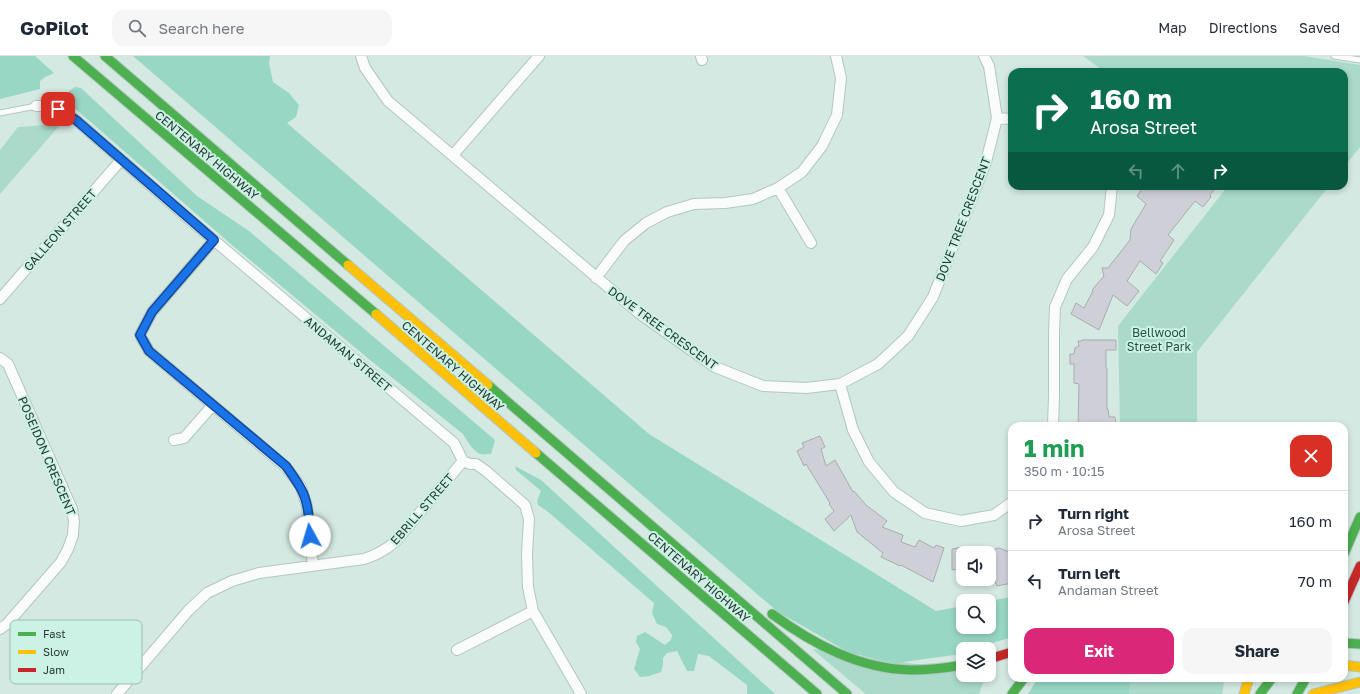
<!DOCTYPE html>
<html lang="en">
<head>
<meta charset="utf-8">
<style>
	:root { --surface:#fff; --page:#f6f6f7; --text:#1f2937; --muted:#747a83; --line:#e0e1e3; --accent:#db2777 }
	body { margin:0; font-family:"Golos Text",sans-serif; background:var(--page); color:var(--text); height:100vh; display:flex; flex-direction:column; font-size:15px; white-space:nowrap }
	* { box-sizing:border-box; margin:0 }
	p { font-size:13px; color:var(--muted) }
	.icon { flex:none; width:22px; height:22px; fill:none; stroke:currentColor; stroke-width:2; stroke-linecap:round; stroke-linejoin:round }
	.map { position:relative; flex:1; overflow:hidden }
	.drawer { position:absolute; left:1008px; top:366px; width:340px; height:260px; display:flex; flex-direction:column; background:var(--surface); border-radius:12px; box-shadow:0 2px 6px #0003 }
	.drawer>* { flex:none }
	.hud { position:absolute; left:1008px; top:12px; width:340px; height:122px; border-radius:12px; box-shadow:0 2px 6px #0003; background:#0b6e4f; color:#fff; overflow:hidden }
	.tools { position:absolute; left:956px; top:490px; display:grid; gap:8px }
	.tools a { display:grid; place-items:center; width:40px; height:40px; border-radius:8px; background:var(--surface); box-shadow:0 2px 6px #0003; font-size:20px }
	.pin { position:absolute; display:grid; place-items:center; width:34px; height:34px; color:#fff; margin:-17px; border-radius:8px; box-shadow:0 2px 6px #0006 }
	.me { position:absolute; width:44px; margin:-22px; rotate:354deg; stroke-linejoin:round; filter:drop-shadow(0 0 3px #0008) }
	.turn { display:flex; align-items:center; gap:14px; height:84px; padding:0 16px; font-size:18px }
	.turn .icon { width:52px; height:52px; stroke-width:2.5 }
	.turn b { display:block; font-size:28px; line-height:34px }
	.lanes { display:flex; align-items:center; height:38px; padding:0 16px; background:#0003; justify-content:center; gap:20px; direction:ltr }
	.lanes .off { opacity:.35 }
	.round { display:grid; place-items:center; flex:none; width:42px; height:42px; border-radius:12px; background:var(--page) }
	.summary { display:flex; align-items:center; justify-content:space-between; height:68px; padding:0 16px }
	h1 { font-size:24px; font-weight:700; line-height:30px; color:#1e9e55 }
	.cta { display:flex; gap:8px; margin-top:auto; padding:8px 16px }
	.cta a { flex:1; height:46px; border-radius:12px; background:var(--accent); color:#fff; font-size:16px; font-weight:700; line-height:46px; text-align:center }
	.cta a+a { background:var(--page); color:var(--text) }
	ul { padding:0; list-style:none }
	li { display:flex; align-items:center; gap:12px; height:60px; padding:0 16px; border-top:1px solid var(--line) }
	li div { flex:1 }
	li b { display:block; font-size:15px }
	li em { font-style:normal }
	header { display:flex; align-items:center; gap:24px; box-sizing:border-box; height:56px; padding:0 20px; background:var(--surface); border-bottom:1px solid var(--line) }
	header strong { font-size:19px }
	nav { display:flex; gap:22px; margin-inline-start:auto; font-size:14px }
	.search { width:280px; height:36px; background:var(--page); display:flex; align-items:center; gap:10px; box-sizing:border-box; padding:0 14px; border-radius:12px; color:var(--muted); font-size:15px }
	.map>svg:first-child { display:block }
</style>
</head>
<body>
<header>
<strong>GoPilot</strong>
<div class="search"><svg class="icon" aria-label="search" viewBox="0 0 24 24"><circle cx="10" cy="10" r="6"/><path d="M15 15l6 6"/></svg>Search here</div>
<nav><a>Map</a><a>Directions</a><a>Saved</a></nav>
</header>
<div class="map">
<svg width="1360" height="638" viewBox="0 0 1360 638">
	<rect width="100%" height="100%" fill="#d4e9e2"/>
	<path fill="#aadaca" d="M1083,0H1304L1360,9V91L1344,111V16H1105Z
		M49,66L59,70L0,138V94L18,71L46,69Z
		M1228,130H1329L1197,296V370H1120L1118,270Z
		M812,593L963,615V619H986L979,638H866Z
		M1131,622H1222L1224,627L1222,638H1129Z"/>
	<path fill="#98d7c4" d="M0,0H35L54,17L45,21L40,25V33L0,43Z
		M133,0H270L269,7L273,26L289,37L299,49L296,61L287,67L649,378L936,555L963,550V571H989L988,545L1012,541V581L973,593H963V596L954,599L896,607L850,597L778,556Z
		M75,31L81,32L197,140L249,175L495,384L491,398C488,398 483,399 480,398C473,395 467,384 463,378L370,304L232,189L70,48L69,35Z
		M515,410L541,424L775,638H747V629L709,600L698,598L694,615H687L677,595L667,597L663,602V609L661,616L649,620L640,621L634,613L640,593L636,586L637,580L645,576L665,589L671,584L672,579L666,571L657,568L652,557L654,547L547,455L538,449L537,445L541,435L516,414Z
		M1038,622H1131L1129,638H1028Z"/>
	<path fill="#cfcfd8" stroke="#a7adaf" d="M1144,130H1217L1210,139L1211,141L1203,151L1195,145L1168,179L1174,184L1160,205L1163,207L1156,218L1140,205L1127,225L1139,235L1127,250L1113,239L1099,274L1071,258L1076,247L1084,252L1093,235L1092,234L1104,220L1102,212H1108L1130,184L1131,173L1146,148L1137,140Z
		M1082,284H1116V294H1106V312H1107V353H1108L1109,361H1115L1116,370H1078L1079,328L1074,327V308H1070V298H1074L1075,292L1079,290L1078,285H1082Z
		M820,380L825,391L821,393L826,410L835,404L853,436L854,435L866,449L887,465L882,471L903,479L901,486L915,491L919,484L934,492L936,489L944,492L933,526L901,509L900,510L881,501L883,497L857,476L851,459L834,475L825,463L834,455L829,448L830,447L806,408L804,410L797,395L804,391L802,387Z
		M963,491V512L952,514V493Z
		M999,492L1012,497V527L997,530L989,510V495Z"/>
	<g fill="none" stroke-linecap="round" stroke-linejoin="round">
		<g stroke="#b4c6c0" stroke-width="7">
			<path id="lane" d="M1334,0L1360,4
				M0,57L36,50"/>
		</g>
		<g stroke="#b4c6c0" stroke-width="12">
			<path id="street" d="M361,0L365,12L388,45L640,258L715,311L763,330L806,332L840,328L878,308L908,280L933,241L986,106L997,62L989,10L984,0
				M701,0L702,4
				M36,50H50L76,64L190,164L454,387L463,405L470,408H476L486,415L525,449L529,463L527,498L528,531L533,555L581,638
				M997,62L1012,63
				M453,99L539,0
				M778,132L811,187
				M214,184L152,256L140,279L149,295L286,411L301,431L307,450L313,510
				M596,222L624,185L646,167L667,156L694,148L725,147L753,143L778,132L802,116L822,90L837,59L841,22L836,0
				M0,243L121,104
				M0,302L8,308L72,453L74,465L73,479L68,493L61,506L7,568L0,573
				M840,328L853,374L869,406L894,436L925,457L961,465L994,459L1012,446
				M1053,370L1054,341V277L1055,251L1067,223L1093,191L1109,159L1112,130
				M174,384L184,382L213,349
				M457,594L533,555
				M117,638L188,555L207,537L232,525L259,517L364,503C377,499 386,494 396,485L463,405"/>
		</g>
		<g stroke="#b4c6c0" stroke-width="11">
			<path id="fast" d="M73,0L376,258
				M105,0L348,209
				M488,329L847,638
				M536,397L817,638
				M1344,498L1360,461
				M772,558C813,588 859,613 911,614C929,614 946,612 963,609
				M1344,587L1360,588
				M1012,638L1024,622
				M1260,638L1272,622
				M1297,638L1306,622"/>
		</g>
		<g stroke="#b4c6c0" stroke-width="11">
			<path id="slow" d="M348,209L488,329
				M376,258L536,397
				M1344,609L1360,611
				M1244,638L1249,622
				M1313,638L1360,626"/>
		</g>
		<g stroke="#b4c6c0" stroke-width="11">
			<path id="jam" d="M1344,546L1360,510
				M989,603L1012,596"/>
		</g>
		<use href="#lane" stroke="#f9fcfb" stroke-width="5"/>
		<use href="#street" stroke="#f9fcfb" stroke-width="10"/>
		<use href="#fast" stroke="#4caf50" stroke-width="9"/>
		<use href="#slow" stroke="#ffc107" stroke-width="9"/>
		<use href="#jam" stroke="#c62828" stroke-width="9"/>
	</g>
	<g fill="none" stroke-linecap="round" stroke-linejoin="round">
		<g stroke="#114b97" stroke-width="10">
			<path id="route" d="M58,53L76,64L214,184L152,256L140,279L149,295L286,410C291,417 296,424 300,431C309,446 309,464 310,480"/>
		</g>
		<use href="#route" stroke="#1a73e8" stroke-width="7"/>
	</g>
	<g text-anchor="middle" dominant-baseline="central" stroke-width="4" stroke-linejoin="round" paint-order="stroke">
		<g font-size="12" fill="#2a3a35" stroke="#cbf2e5">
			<text transform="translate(207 99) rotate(40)">CENTENARY HIGHWAY</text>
			<text transform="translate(963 163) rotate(-69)">DOVE TREE CRESCENT</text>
			<text transform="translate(60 174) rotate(-49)">GALLEON STREET</text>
			<text transform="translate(663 272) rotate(36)">DOVE TREE CRESCENT</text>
			<text transform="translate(348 298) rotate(40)">ANDAMAN STREET</text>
			<text transform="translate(453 310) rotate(41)">CENTENARY HIGHWAY</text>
			<text transform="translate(47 400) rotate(67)">POSEIDON CRESCENT</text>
			<text transform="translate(422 453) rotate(-49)">EBRILL STREET</text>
			<text transform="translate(699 521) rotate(41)">CENTENARY HIGHWAY</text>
		</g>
		<g font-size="12" fill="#265145" stroke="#cbf2e5">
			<text x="1159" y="276">Bellwood<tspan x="1159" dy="14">Street Park</tspan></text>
		</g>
	</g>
	<rect x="10" y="564" width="132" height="64" rx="6" fill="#cbf2e5" stroke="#9bbbb0" stroke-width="1"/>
	<rect x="18" y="576" width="18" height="4" fill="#4caf50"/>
	<rect x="18" y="594" width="18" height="4" fill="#ffc107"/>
	<rect x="18" y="612" width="18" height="4" fill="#c62828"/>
	<g font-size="11" fill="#2a3a35">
		<text x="43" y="582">Fast</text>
		<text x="43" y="600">Slow</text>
		<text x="43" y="618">Jam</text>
	</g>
</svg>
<div class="tools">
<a><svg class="icon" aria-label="sound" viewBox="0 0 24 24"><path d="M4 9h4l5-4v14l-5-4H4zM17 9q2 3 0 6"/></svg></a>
<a><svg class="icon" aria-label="search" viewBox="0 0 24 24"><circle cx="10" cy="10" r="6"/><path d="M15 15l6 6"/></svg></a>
<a><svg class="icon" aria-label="layers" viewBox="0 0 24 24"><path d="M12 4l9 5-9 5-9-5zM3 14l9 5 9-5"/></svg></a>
</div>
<div class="pin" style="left:58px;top:53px;background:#d93025"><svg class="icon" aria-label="arrive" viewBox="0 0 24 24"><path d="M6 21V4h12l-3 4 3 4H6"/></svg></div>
<svg class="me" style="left:310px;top:480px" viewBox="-20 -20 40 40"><circle r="19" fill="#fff"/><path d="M0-13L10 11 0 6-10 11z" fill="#1a73e8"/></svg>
<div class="hud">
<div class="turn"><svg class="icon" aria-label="right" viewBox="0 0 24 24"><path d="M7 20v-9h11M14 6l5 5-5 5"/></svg><div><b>160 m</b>Arosa Street</div></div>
<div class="lanes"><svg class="icon off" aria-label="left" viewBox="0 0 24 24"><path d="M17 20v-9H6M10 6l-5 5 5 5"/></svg><svg class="icon off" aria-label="ahead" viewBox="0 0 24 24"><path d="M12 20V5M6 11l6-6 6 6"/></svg><svg class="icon" aria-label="right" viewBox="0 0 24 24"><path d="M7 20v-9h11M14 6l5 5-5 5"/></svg></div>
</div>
<section class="drawer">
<div class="summary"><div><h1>1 min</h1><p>350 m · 10:15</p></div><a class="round" style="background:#d93025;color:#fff"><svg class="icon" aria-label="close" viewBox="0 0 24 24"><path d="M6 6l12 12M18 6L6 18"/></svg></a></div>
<ul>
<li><svg class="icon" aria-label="right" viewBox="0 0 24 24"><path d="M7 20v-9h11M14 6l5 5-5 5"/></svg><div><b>Turn right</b><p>Arosa Street</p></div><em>160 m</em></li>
<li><svg class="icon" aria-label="left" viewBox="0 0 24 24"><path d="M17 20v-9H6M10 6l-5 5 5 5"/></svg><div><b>Turn left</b><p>Andaman Street</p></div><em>70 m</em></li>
</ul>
<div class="cta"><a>Exit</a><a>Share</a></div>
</section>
</div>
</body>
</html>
